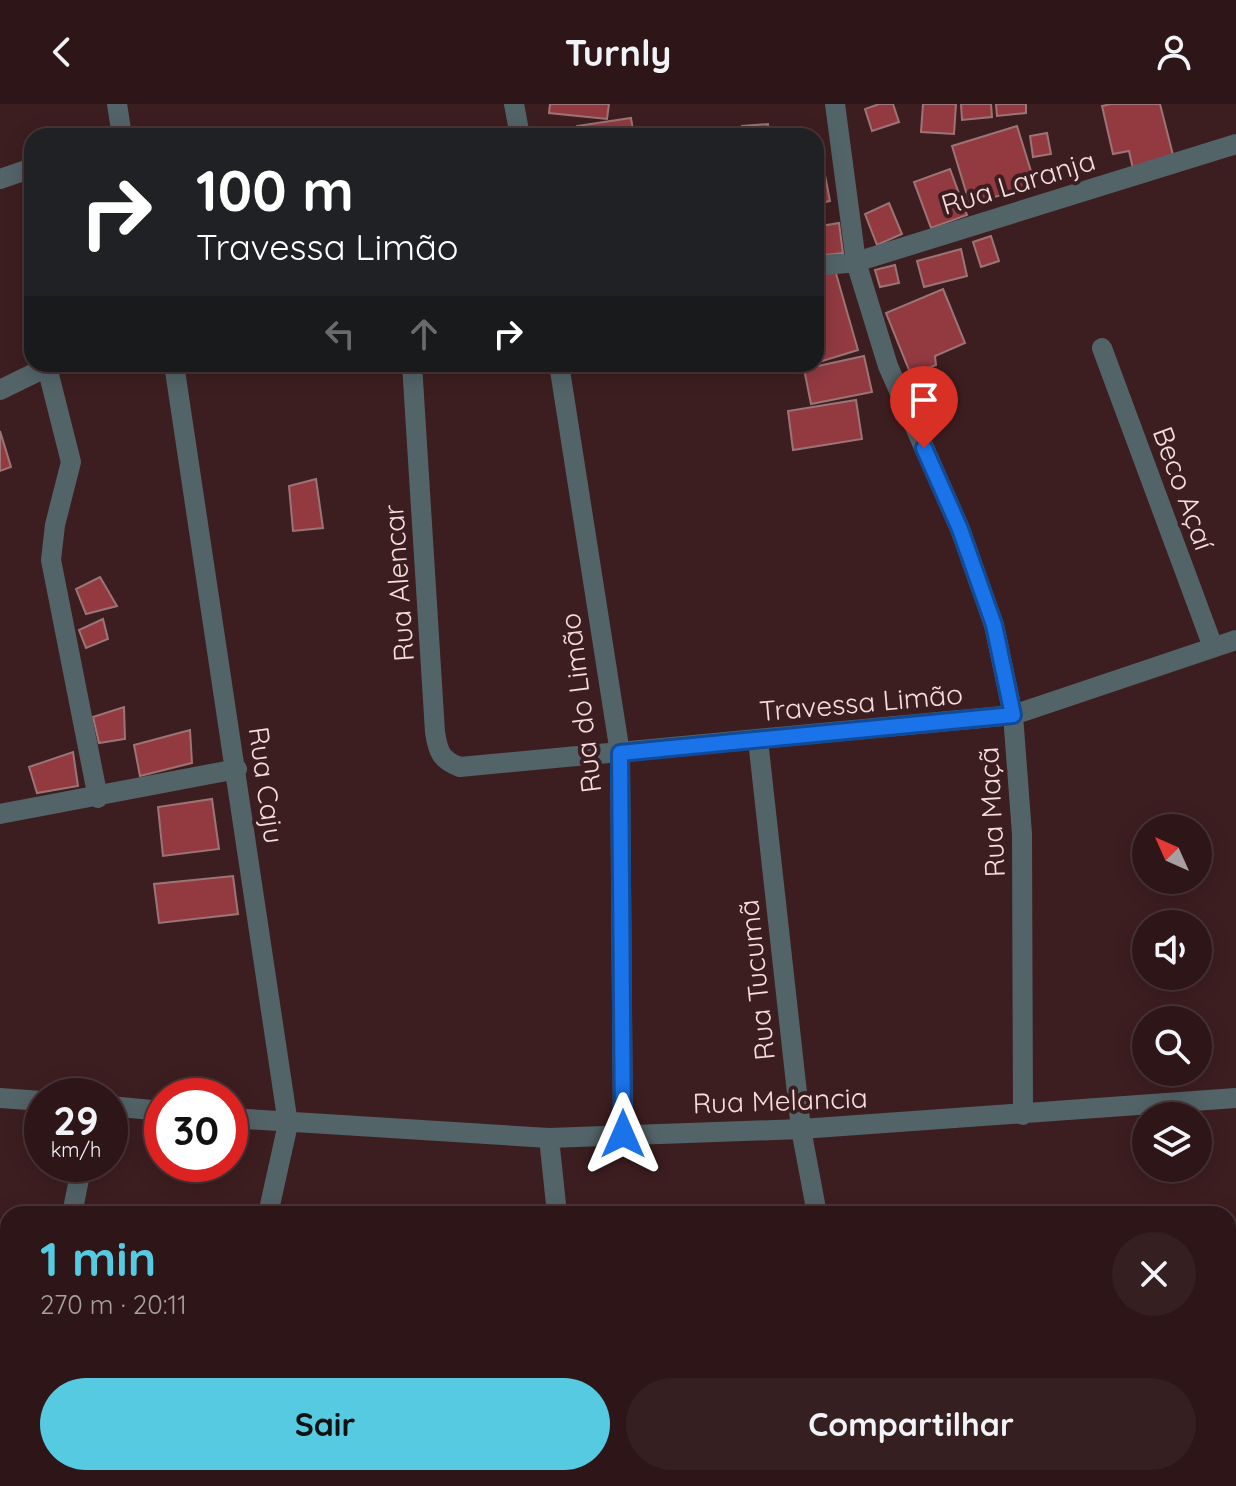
<!DOCTYPE html>
<html lang="pt">
<head>
<meta charset="utf-8">
<style>
	:root { --surface:#2e1618; --page:#361f21; --text:#f1f3f6; --muted:#a79fa2; --line:#493537; --accent:#55cae0 }
	body { margin:0; font-family:Quicksand,sans-serif; background:var(--page); color:var(--text); height:100vh; display:flex; flex-direction:column; font-size:30px; white-space:nowrap }
	* { box-sizing:border-box; margin:0 }
	p { font-size:26px; color:var(--muted) }
	.icon { flex:none; width:44px; height:44px; fill:none; stroke:currentColor; stroke-width:2; stroke-linecap:round; stroke-linejoin:round }
	.map { position:relative; flex:1; overflow:hidden }
	.side { position:absolute; left:0px; top:1102px; width:1236px; height:280px; display:flex; flex-direction:column; background:var(--surface); border-radius:24px 24px 0 0; box-shadow:0 4px 20px #0003,0 0 0 2px var(--line) }
	.side>* { flex:none }
	.banner { position:absolute; left:24px; top:24px; width:800px; height:244px; border-radius:24px; box-shadow:0 4px 20px #0003,0 0 0 2px var(--line); background:#202124; color:#fff; overflow:hidden }
	.needle { width:52px; rotate:315deg }
	.tools { position:absolute; left:1132px; top:710px; display:grid; gap:16px }
	.tools a { display:grid; place-items:center; width:80px; height:80px; border-radius:50%; background:var(--surface); box-shadow:0 4px 20px #0003,0 0 0 2px var(--line); font-size:40px }
	.speed { position:absolute; left:24px; top:974px; display:flex; gap:16px; font-size:40px; font-weight:700; text-align:center }
	.speed>* { display:grid; place-content:center; width:104px; height:104px; border-radius:50%; background:var(--surface); box-shadow:0 4px 20px #0003,0 0 0 2px var(--line); line-height:1 }
	.speed small { font-size:20px; font-weight:400 }
	.speed .limit { border:12px solid #d22; background:#fff; color:#111 }
	.pin { position:absolute; display:grid; place-items:center; width:68px; height:68px; color:#fff; margin:-82px -34px; border-radius:50% 50% 50% 0; rotate:-45deg; box-shadow:0 0 8px #0007 }
	.pin .icon { rotate:45deg }
	.me { position:absolute; width:88px; margin:-44px; rotate:0deg; stroke-linejoin:round; filter:drop-shadow(0 0 6px #0008) }
	.turn { display:flex; align-items:center; gap:28px; height:168px; padding:0 40px; font-size:36px }
	.turn .icon { width:104px; height:104px; stroke-width:2.5 }
	.turn b { display:block; font-size:56px; line-height:68px }
	.lanes { display:flex; align-items:center; height:76px; padding:0 40px; background:#0003; justify-content:center; gap:40px; direction:ltr }
	.lanes .off { opacity:.35 }
	.round { display:grid; place-items:center; flex:none; width:84px; height:84px; border-radius:42px; background:var(--page) }
	.overview { display:flex; align-items:center; justify-content:space-between; height:136px; padding:0 40px }
	h1 { font-size:48px; font-weight:700; line-height:60px; color:var(--accent) }
	.action { display:flex; gap:16px; margin-top:auto; padding:16px 40px }
	.action a { flex:1; height:92px; border-radius:48px; background:var(--accent); color:#111; font-size:32px; font-weight:700; line-height:92px; text-align:center }
	.action a+a { background:var(--page); color:var(--text) }
	header { display:flex; justify-content:space-between; align-items:center; height:104px; padding:0 40px; background:var(--surface); font-size:36px; font-weight:700 }
	.map>svg:first-child { display:block }
</style>
</head>
<body>
<header><svg class="icon" aria-label="back" viewBox="0 0 24 24"><path d="M15 5l-7 7 7 7"/></svg>Turnly<svg class="icon" aria-label="person" viewBox="0 0 24 24"><circle cx="12" cy="8" r="4"/><path d="M4 21q1-7 8-7t8 7"/></svg></header>
<div class="map">
<svg width="1236" height="1382" viewBox="0 0 1236 1382">
	<rect width="100%" height="100%" fill="#3d1e20"/>
	<path fill="#933a41" stroke="#9b7575" stroke-width="2" d="M550,0H609L607,15L549,9Z
		M879,0H893L899,18L872,27L865,5Z
		M923,0H956L954,30L921,28Z
		M961,0H991L992,13L962,16Z
		M996,0H1026V9L997,12Z
		M1111,0H1160L1174,55L1133,65L1129,47L1113,50L1102,2Z
		M631,14L634,32H579L577,22Z
		M768,20L769,32H742V22Z
		M1017,22L1035,80L970,101L952,42Z
		M1047,29L1051,50L1033,53L1030,32Z
		M950,65L967,111L931,124L914,78Z
		M825,71L830,97L816,100V73Z
		M889,99L902,130L877,141L865,110Z
		M819,109L821,122L839,119L843,149L816,152V110Z
		M991,132L999,157L981,163L973,138Z
		M961,145L967,172L924,183L917,157Z
		M895,161L899,179L880,183L875,166Z
		M835,166L858,246L816,259V172Z
		M943,185L965,239L935,252L936,261L911,271L886,209Z
		M864,252L872,288L811,300L804,265Z
		M687,260H719L720,263L688,267Z
		M856,296L862,335L793,346L788,307Z
		M0,327L11,363L0,367Z
		M316,375L323,424L293,427L289,382Z
		M100,473L117,502L86,510L76,485Z
		M103,515L108,535L86,544L79,526Z
		M124,603L125,635L99,639L93,613Z
		M190,626L192,659L140,672L134,641Z
		M73,648L78,682L37,689L29,663Z
		M212,695L219,745L163,752L158,703Z
		M233,772L238,810L159,819L154,780Z"/>
	<g fill="none" stroke-linecap="round" stroke-linejoin="round">
		<path stroke="#536468" stroke-width="20" d="M117,0L122,32
			M514,0L520,32
			M835,0L856,158L888,262L960,425L994,521L1013,611L1022,730L1023,1011
			M0,75L32,64
			M816,162L856,158L1236,40
			M1102,244L1213,543
			M174,260L288,1020L268,1110
			M412,260L435,628C438,648 441,656 460,663L1013,611L1236,536
			M559,260L620,649L623,1030
			M47,263L71,358L55,421L51,456L98,694
			M0,286L53,260
			M758,636L801,1025L817,1110
			M0,710L237,665
			M0,994L42,997
			M110,1002L162,1007
			M230,1014L549,1034L801,1025L1236,994
			M549,1034L557,1110
			M72,1110L82,1060
			M1228,1243L1236,1242
			M8,1275V1311
			M101,1374L119,1382
			M210,1382L212,1374
			M368,1382L374,1374
			M541,1382L546,1374
			M787,1382L789,1374"/>
	</g>
	<g fill="none" stroke-linecap="round" stroke-linejoin="round">
		<g stroke="#114b97" stroke-width="20">
			<path id="route" d="M623,1030L620,649L1013,611L994,521L960,425L924,344"/>
		</g>
		<use href="#route" stroke="#1a73e8" stroke-width="14"/>
	</g>
	<g text-anchor="middle" dominant-baseline="central" stroke-width="8" stroke-linejoin="round" paint-order="stroke">
		<g font-size="28" fill="#f4dede" stroke="#3d1e20">
			<text transform="translate(1018 78) rotate(-17)">Rua Laranja</text>
			<text transform="translate(1184 384) rotate(70)">Beco Açaí</text>
			<text transform="translate(398 479) rotate(-94)">Rua Alencar</text>
			<text transform="translate(861 598) rotate(-5)">Travessa Limão</text>
			<text transform="translate(580 599) rotate(-97)">Rua do Limão</text>
			<text transform="translate(267 681) rotate(82)">Rua Caju</text>
			<text transform="translate(991 708) rotate(-93)">Rua Maçã</text>
			<text transform="translate(756 876) rotate(-96)">Rua Tucumã</text>
			<text transform="translate(780 996) rotate(-2)">Rua Melancia</text>
		</g>
	</g>
</svg>
<div class="tools">
<a><svg class="needle" viewBox="-14 -14 28 28"><path d="M0-13l5 13h-10z" fill="#e53935"/><path d="M0 13l5-13h-10z" fill="#a79fa2"/></svg></a>
<a><svg class="icon" aria-label="sound" viewBox="0 0 24 24"><path d="M4 9h4l5-4v14l-5-4H4zM17 9q2 3 0 6"/></svg></a>
<a><svg class="icon" aria-label="search" viewBox="0 0 24 24"><circle cx="10" cy="10" r="6"/><path d="M15 15l6 6"/></svg></a>
<a><svg class="icon" aria-label="layers" viewBox="0 0 24 24"><path d="M12 4l9 5-9 5-9-5zM3 14l9 5 9-5"/></svg></a>
</div>
<div class="speed"><div>29<small>km/h</small></div><div class="limit">30</div></div>
<div class="pin" style="left:924px;top:344px;background:#d93025"><svg class="icon" aria-label="arrive" viewBox="0 0 24 24"><path d="M6 21V4h12l-3 4 3 4H6"/></svg></div>
<svg class="me" style="left:623px;top:1030px" viewBox="-20 -20 40 40"><path d="M0-17L14 15 0 8-14 15z" fill="#1a73e8" stroke="#fff" stroke-width="4"/></svg>
<div class="banner">
<div class="turn"><svg class="icon" aria-label="right" viewBox="0 0 24 24"><path d="M7 20v-9h11M14 6l5 5-5 5"/></svg><div><b>100 m</b>Travessa Limão</div></div>
<div class="lanes"><svg class="icon off" aria-label="left" viewBox="0 0 24 24"><path d="M17 20v-9H6M10 6l-5 5 5 5"/></svg><svg class="icon off" aria-label="ahead" viewBox="0 0 24 24"><path d="M12 20V5M6 11l6-6 6 6"/></svg><svg class="icon" aria-label="right" viewBox="0 0 24 24"><path d="M7 20v-9h11M14 6l5 5-5 5"/></svg></div>
</div>
<section class="side">
<div class="overview"><div><h1>1 min</h1><p>270 m · 20:11</p></div><a class="round"><svg class="icon" aria-label="close" viewBox="0 0 24 24"><path d="M6 6l12 12M18 6L6 18"/></svg></a></div>
<div class="action"><a>Sair</a><a>Compartilhar</a></div>
</section>
</div>
</body>
</html>
